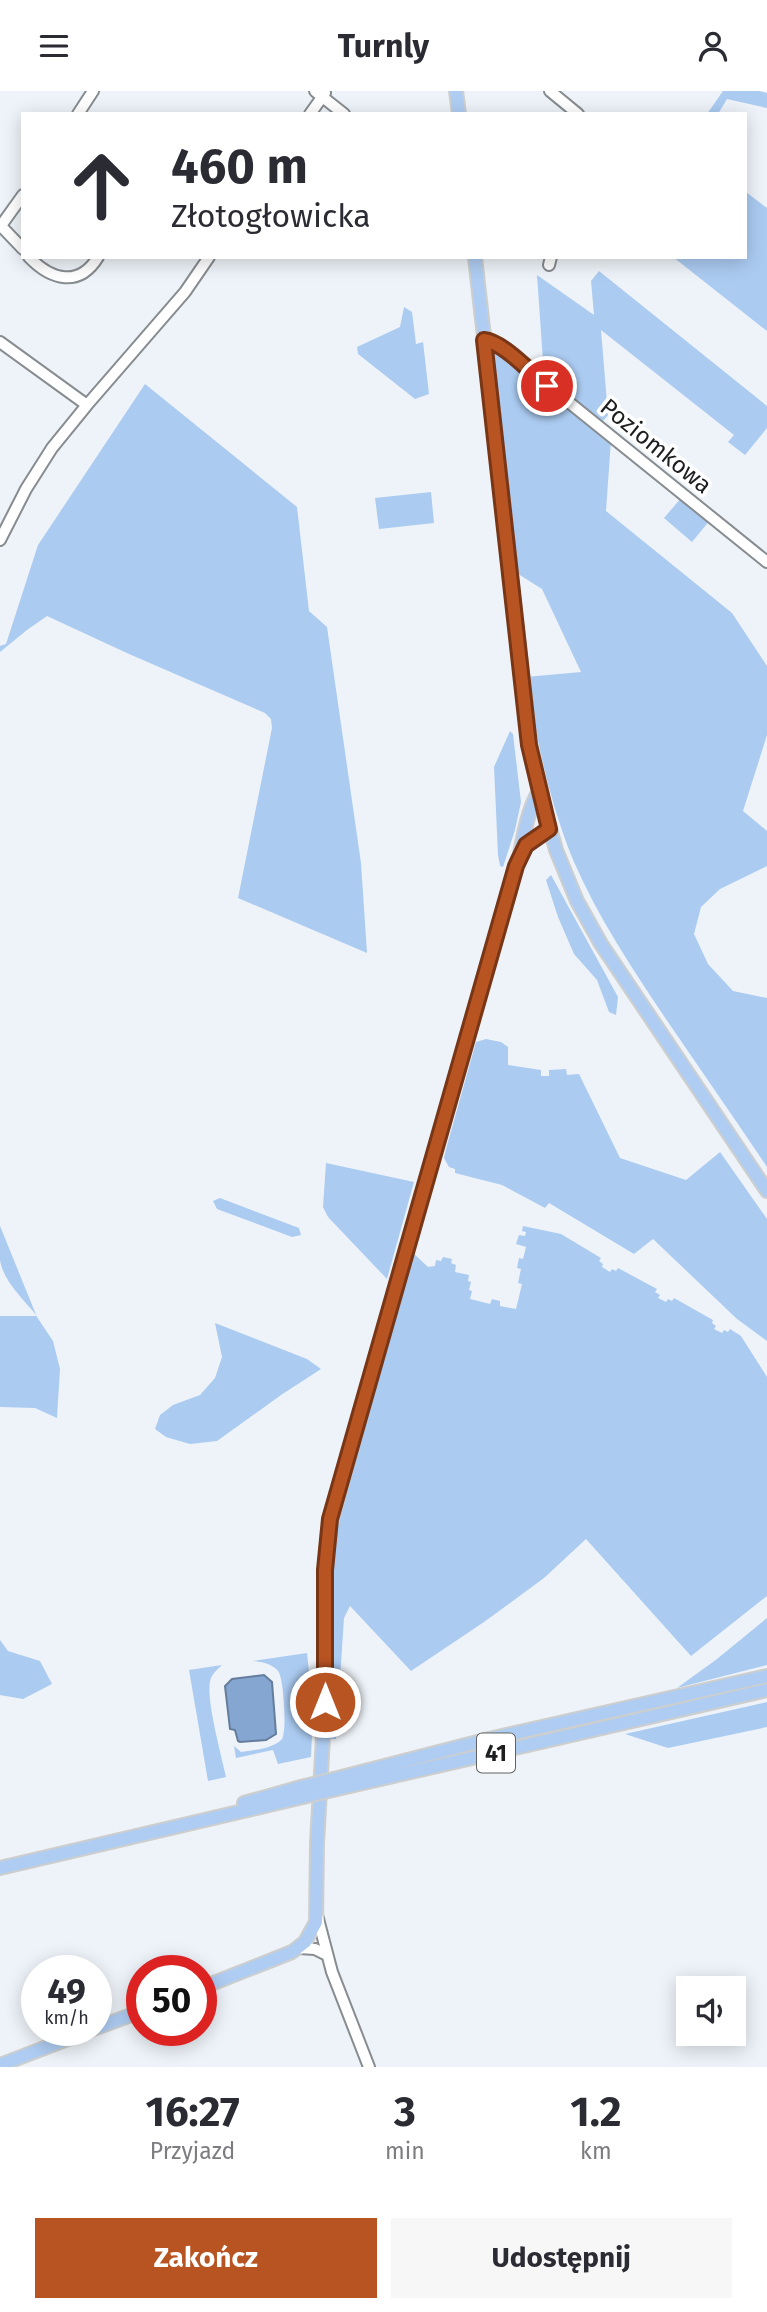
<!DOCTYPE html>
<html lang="pl">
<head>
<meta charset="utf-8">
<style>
	:root { --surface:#fff; --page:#f7f7f7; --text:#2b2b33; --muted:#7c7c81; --accent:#b85322 }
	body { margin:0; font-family:"Fira Sans",sans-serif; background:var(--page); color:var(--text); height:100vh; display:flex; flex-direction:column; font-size:26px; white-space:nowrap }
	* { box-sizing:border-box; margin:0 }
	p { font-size:23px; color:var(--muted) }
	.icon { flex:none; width:38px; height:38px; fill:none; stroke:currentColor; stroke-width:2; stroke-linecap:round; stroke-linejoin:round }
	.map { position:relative; height:1976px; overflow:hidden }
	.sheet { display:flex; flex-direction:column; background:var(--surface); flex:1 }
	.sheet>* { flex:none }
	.banner { position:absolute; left:21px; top:21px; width:726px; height:147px; border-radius:0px; box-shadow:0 4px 18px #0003; background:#fff; color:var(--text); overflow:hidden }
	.tools { position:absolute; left:676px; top:1885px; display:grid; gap:14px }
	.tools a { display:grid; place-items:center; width:70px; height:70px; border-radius:0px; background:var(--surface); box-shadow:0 4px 18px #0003; font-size:35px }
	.speed { position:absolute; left:21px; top:1864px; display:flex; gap:14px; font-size:35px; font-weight:700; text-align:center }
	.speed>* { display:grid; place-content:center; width:91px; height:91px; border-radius:50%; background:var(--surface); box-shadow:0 4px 18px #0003; line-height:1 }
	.speed small { font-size:18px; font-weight:400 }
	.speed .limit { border:10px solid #d22; background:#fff; color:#111 }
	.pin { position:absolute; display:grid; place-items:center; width:60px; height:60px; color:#fff; margin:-30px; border:4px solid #fff; border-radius:50%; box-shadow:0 2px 7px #0007 }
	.me { position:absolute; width:77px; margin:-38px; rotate:0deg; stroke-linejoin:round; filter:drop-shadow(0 0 5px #0008) }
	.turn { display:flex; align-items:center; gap:24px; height:147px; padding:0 35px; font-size:32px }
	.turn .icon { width:91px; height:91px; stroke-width:2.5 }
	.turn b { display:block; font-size:49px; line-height:60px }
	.eta { display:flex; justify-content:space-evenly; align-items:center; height:119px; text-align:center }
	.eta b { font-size:42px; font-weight:700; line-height:49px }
	.cta { display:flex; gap:14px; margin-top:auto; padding:14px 35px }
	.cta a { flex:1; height:80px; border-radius:0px; background:var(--accent); color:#fff; font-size:28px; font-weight:700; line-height:80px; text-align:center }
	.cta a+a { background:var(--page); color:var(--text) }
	header { display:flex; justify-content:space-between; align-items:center; height:91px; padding:0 35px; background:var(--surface); font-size:32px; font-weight:700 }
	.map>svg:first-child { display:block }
</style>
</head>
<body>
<header><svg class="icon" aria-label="menu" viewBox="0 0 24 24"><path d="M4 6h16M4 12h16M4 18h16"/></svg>Turnly<svg class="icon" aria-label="person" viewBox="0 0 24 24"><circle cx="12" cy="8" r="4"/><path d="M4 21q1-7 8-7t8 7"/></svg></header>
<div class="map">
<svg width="767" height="1976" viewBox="0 0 767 1976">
	<rect width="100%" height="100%" fill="#eef3f9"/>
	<path fill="#abcbf1" d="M723,0H759L767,2V17L727,8L718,23H707Z
		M746,101L767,117V240L673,166H746Z
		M599,180L767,315V337L745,364L728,351L734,344L601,239L608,324L603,330L544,285L537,184L594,224L591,190Z
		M404,216L412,221L416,253L423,251L429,303L415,308L358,263L357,256L400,236Z
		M494,257L611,349L606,420L732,522L767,575V644L743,720L767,740V775L720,798L701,816L694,843L708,873L733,900L767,907V1076C734,1027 701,979 668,931C633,879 599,828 574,771C549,711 537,649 526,586L581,581L542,498L515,481L490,261Z
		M145,293L297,416L309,520L327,536L361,772L367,862L238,807L272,637L271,628L265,622L129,563L47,525L27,539L0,561V555L6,553L38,454Z
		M431,401L434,432L379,438L375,407Z
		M682,406L710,429L692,451L664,427Z
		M510,640L513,643L521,711L515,739L503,776L500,775L498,764L494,676Z
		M551,784L618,906L616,924L609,921L597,889L574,863L558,826L546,789Z
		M486,948L501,951L508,956V974L541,979V985H549V979L566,978L567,984L579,983L620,1067L686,1089L720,1061L767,1128V1250L737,1228L653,1148L634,1163L549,1112L545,1117L502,1094L455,1082V1078L449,1076L444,1067L446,1058L476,951Z
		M326,1072L414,1091L387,1188L328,1126L323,1116Z
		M220,1107L299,1137L301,1144L292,1146L217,1118L213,1110Z
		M0,1135L37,1226L53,1250L60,1278L57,1327L35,1317L0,1316V1225H37C24,1209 3,1190 0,1169C0,1158 0,1146 0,1135Z
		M523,1135L561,1143L601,1167L599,1170L603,1173L602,1176L610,1181L612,1178L616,1180L618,1177L657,1198L655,1201L660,1204L658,1207L666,1211L668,1208L672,1210L674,1207L713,1229L712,1232L716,1235L714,1238L722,1242L724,1239L728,1241L730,1238L741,1245L767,1286V1505L691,1565L586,1448L544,1487L484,1531L411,1580L350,1515L344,1527L336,1648H330V1474L335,1433L412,1161L428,1176L435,1175L436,1169L441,1170L443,1166L452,1168L451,1172L456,1174L455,1181L469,1184L468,1190L471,1191L469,1199L472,1200L470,1208L490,1213L492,1208L500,1210V1215L516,1218L522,1193L518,1192L521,1178L517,1177L519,1167L523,1168L526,1156L516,1153L519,1144L525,1145L526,1141L522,1140Z
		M215,1232L307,1268L321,1278L281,1304L217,1350L190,1353L166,1346L155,1338L160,1324L173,1314L200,1304L215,1287L222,1266Z
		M767,1527V1574L677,1597L717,1568Z
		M0,1549L8,1560L40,1570L52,1593L23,1608L0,1604Z
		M307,1562L313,1620L311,1666L278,1673L273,1659L236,1667L234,1655L241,1661C253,1659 273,1658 282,1648C287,1641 284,1587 278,1580C272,1573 262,1571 253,1570Z
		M222,1574C218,1578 213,1582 211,1587C204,1603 222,1666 226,1686L208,1690L189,1579Z
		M767,1611V1636L668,1657L625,1643Z"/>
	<path fill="#84a6d1" stroke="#657d9c" stroke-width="2" d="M264,1584L272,1591L276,1643L266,1649L240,1651L238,1650L235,1639L230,1638L225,1595L232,1588Z"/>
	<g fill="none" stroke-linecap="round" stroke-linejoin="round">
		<g stroke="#878c91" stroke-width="14">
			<path id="minor" d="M315,0L344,23
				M550,0L578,23
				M78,23L93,0
				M310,23L325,2
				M1,135L23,158
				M0,136L23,104
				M29,166C51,189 79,197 98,166
				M549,174L551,166
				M484,249L490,250L504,259L767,471
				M0,251L87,314
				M0,449L26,398L52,357L87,314L185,201L209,166
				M317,1824L332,1881L369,1976
				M299,1857L315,1858L327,1864"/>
		</g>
		<g stroke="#cdcece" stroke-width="16">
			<path id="major" d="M456,0L459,23
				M475,166L532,671L556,759L577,810L601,853L767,1100
				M523,760C529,750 540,747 549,739
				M334,1688L489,1648L767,1585
				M337,1698L767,1599
				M244,1712L301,1696
				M0,1777L303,1706
				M201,1897L292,1861L305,1851L316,1831L317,1752L325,1611V1479L328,1442L392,1209L520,763C524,742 528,719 539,700
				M96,1937L142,1920
				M0,1974L91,1939"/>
		</g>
		<use href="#minor" stroke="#fff" stroke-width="10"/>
		<use href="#major" stroke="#afcdf2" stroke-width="12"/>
		<g stroke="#cdcece" stroke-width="16" stroke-linecap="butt">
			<path id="major-bridge" d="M301,1696L334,1688
				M303,1706L337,1698"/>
		</g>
		<use href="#major-bridge" stroke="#afcdf2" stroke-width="12"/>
	</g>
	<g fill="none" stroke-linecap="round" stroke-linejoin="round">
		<g stroke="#783616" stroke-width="18">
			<path id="route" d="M325,1611V1479L330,1428L516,775L526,754L549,738L529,654L484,249C503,251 531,282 547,295"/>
		</g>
		<use href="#route" stroke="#b85322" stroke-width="12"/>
	</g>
	<g text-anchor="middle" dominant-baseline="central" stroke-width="7" stroke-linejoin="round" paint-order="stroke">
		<rect fill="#fff" stroke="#606263" stroke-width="2" x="477" y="1642.5" width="38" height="39" rx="5"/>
		<g font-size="23" font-weight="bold" fill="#1c1e20">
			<text x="496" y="1662">41</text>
		</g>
		<g font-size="24" fill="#1c1e20" stroke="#fff">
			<text transform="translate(656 355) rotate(39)">Poziomkowa</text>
		</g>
	</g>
</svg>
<div class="tools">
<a><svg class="icon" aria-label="sound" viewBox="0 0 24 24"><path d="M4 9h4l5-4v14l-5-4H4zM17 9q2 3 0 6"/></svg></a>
</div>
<div class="speed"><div>49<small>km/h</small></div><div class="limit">50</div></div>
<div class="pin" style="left:547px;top:295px;background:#d93025"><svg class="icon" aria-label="arrive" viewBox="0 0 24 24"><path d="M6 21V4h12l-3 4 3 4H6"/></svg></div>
<svg class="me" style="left:325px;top:1611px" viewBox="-20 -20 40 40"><circle r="17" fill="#b85322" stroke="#fff" stroke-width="3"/><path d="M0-11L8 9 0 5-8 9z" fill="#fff"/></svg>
<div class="banner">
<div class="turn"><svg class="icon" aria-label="ahead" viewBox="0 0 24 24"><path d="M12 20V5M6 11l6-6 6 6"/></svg><div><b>460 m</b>Złotogłowicka</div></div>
</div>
</div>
<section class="sheet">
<div class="eta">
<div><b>16:27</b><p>Przyjazd</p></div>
<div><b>3</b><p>min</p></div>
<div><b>1.2</b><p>km</p></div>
</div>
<div class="cta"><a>Zakończ</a><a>Udostępnij</a></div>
</section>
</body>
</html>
